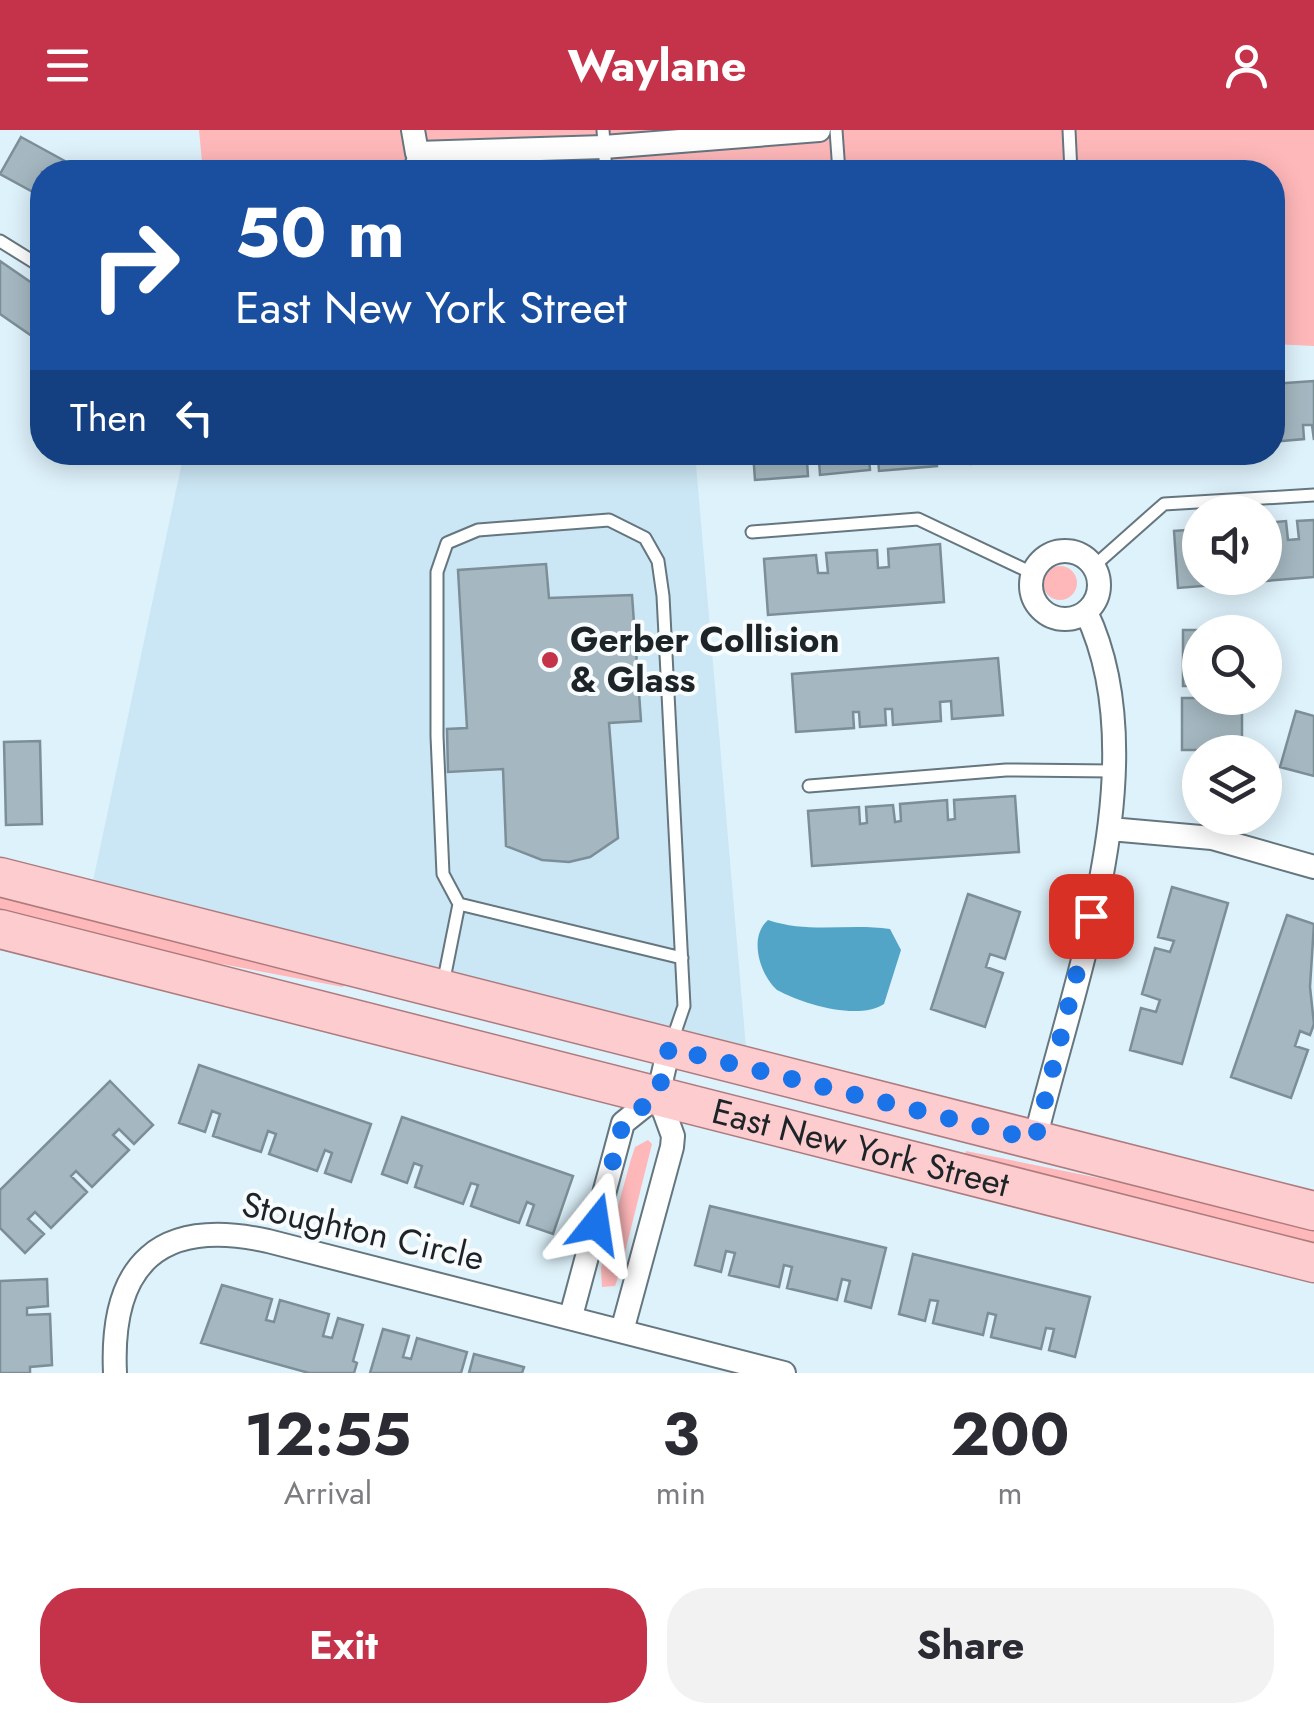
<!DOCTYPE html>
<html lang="en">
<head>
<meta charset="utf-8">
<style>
	:root { --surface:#fff; --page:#f2f2f3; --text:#2b2b33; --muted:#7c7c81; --accent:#c4334a }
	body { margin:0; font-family:Jost,sans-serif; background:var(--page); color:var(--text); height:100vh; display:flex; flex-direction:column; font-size:38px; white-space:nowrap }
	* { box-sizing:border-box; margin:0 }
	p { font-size:32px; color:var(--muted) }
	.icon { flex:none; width:55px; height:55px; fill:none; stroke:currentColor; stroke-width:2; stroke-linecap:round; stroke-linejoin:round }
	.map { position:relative; height:1243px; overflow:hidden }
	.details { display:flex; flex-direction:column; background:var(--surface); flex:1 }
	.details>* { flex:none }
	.hud { position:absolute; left:30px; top:30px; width:1255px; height:305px; border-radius:40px; box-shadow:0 5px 25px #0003; background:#1a4fa0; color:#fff; overflow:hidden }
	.buttons { position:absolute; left:1182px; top:365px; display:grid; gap:20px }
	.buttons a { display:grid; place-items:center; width:100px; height:100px; border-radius:50%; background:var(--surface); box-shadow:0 5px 25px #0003; font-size:50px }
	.pin { position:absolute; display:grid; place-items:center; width:85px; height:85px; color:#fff; margin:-42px; border-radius:20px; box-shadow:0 5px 15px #0006 }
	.me { position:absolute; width:110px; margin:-55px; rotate:15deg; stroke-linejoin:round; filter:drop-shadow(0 0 8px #0008) }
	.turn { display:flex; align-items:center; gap:35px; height:210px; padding:0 40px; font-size:45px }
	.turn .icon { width:130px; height:130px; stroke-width:2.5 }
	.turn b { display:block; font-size:70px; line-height:85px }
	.then { display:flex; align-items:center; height:95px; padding:0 40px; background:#0003; gap:20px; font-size:38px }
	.eta { display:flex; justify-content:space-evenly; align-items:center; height:170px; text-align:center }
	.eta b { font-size:60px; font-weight:700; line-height:70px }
	.cta { display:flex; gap:20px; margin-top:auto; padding:20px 40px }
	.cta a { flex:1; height:115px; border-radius:40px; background:var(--accent); color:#fff; font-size:40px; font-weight:700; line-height:115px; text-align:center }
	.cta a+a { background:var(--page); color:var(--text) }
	header { display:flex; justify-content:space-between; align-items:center; height:130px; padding:0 40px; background:var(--accent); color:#fff; font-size:45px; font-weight:700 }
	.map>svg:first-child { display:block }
</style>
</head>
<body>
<header><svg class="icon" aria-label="menu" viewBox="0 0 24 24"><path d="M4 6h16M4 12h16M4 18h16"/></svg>Waylane<svg class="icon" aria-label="person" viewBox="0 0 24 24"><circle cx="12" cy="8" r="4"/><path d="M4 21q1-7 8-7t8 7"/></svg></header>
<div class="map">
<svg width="1314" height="1243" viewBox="0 0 1314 1243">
	<rect width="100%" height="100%" fill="#def2fb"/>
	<path fill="#cbe6f4" d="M184,323H695L746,918L93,751Z"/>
	<path fill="#ffb8ba" d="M199,0H1314V216L1273,214L1272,42H203Z
		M1043 453a17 17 0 1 1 34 0a17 17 0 1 1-34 0Z
		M0,764L345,851L343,857L153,821L0,783Z
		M648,1010L652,1014L620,1142L615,1156L602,1157L601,1138L631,1029L635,1017Z
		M966,1021L1178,1064L1314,1098V1117L964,1028Z"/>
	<path fill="#53a5c7" d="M768,790C810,804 848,793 890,799L901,820L884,874C858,891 803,874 777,860C760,845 748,807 768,790Z"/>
	<path fill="#a5b8c1" stroke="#7c8e97" stroke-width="2.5" d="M21,7L85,42H42V67L0,44Z
		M0,131L42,160V213L0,184Z
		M1314,251V310L1312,295H1303L1304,309L1272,312V254Z
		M753,322H936L937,336L879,341L878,326L869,327L870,340L820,345L819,330L807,331L808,346L755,350Z
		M970,322H1023L1024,329L971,334Z
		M1036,322H1086V324L1036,328Z
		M1314,390V447L1178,458L1174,401L1200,399V448H1265V393L1286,391L1288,410L1299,409L1297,391Z
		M940,414L944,472L768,485L764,429L816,425L818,443H828L826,423L877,420L878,438L889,437L888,419Z
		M546,434L549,468L632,465L641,591L609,593L618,708L590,727L569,732L542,730L506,716L503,639L448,642L447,599L467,598L458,440Z
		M1183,500H1242L1200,502V568H1242V620H1182V568H1198V556H1183Z
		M998,528L1003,585L952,589L951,571L940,572L941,591L893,595L892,579H885L886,595L860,597L859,582H853L854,598L796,602L792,544Z
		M1296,581L1314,586V646L1280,637Z
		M40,611L42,694L6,695L4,612Z
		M1015,666L1019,722L812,736L808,681L859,677L860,694L867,693L866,677L893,675L895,692L901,691L900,674L947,670L948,690L955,689L954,670Z
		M1172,757L1228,773L1182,934L1130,920L1141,878L1156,882L1160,870L1142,864L1155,818L1170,822L1174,811L1158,807Z
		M968,764L1020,782L1005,829L990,824L986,837L1003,843L985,897L931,879Z
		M1287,785L1314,794L1310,857L1314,894L1310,905L1300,901L1295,916L1308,920L1291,968L1231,947Z
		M199,935L371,994L351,1052L325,1043L332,1023L325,1020L317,1041L269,1024L276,1004L268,1001L261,1022L213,1006L220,984L212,981L205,1002L179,993Z
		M110,951L153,995L134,1014L119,999L113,1005L129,1020L92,1057L76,1041L71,1046L87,1062L51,1098L35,1082L28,1089L44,1104L25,1123L0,1098V1060Z
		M402,987L573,1046L553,1104L527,1095L534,1075L527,1072L519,1093L471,1076L478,1055L471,1053L463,1074L415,1057L422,1036L414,1033L407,1053L382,1044Z
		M710,1076L886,1118L871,1178L845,1171L850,1151L842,1149L837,1170L787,1158L792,1137L784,1135L779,1157L729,1145L735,1123L726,1121L721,1142L695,1135Z
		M913,1124L1090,1167L1075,1227L1049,1220L1054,1199L1046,1198L1041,1219L991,1207L996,1185L988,1183L983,1205L933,1193L938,1171L930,1170L925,1191L899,1184Z
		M47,1149L48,1176L27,1178V1185L50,1184L52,1235L30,1237V1243H0V1151Z
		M222,1155L272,1169L266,1190L274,1192L280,1170L329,1184L323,1206L332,1208L338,1188L363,1195L353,1231L357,1233L354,1243H309L201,1213Z
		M383,1199L409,1206L403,1227L411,1229L417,1208L467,1222L461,1243H370Z
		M474,1224L524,1237L522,1243H469Z"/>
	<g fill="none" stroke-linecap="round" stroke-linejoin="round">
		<g stroke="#65767f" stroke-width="15">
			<path id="lane" d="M603,0L606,42
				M836,0L839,42
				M1069,0L1071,42
				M406,42L417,23
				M0,111L42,137
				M752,402L918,389L1032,443
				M1094,436L1164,374L1314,365
				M809,656L1006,640L1113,641
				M459,774L443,744L437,606V442L447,413L478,400L609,390L645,408L658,431L663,466L684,876L671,914
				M443,854L459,774L682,828"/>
		</g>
		<g stroke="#65767f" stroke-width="26">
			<path id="street" d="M413,0L417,23L604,17L819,0
				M1031 455a34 34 0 1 1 68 0a34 34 0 1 1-68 0Z
				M1110,699L1212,708L1314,737
				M1035,1010C1072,855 1159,634 1086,482
				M571,1186L623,993L658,965
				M622,1201L672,1017L673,1006L658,965L669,918
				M115,1243C110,1134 159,1087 268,1111L784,1243"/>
		</g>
		<g stroke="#ad7b7e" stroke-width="41">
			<g id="primary">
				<path d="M0,747L1314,1081"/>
				<path id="s1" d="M0,799L1314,1133"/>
			</g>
		</g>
		<use href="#lane" stroke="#fff" stroke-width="11"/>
		<use href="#street" stroke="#fff" stroke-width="22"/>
		<use href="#primary" stroke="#fcccce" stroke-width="38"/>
	</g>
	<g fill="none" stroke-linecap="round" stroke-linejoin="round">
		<path stroke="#1a73e8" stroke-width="18" stroke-dasharray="0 32.4" d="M596,1094L623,993L658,964L669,918L1035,1010L1091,786"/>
	</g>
	<circle fill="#c4334a" stroke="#f8fcfe" stroke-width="4" cx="550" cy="530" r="10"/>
	<g text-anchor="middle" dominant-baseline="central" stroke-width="8" stroke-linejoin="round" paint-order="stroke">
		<g font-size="35" font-weight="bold" fill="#1d2428" stroke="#f8fcfe" text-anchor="start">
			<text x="570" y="510">Gerber Collision<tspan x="570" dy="40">&amp; Glass</tspan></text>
		</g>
		<g font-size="35" fill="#1d2428" stroke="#f8fcfe">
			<text stroke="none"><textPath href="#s1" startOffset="888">East New York Street</textPath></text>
			<text transform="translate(363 1101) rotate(13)">Stoughton Circle</text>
		</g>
	</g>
</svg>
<div class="buttons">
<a><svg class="icon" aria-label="sound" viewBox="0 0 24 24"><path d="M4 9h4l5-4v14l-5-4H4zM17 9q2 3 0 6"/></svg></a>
<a><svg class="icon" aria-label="search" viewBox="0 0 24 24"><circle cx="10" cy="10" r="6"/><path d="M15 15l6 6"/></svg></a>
<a><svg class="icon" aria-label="layers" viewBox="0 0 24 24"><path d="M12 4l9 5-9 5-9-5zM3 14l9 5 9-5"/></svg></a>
</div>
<div class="pin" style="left:1091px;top:786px;background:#d93025"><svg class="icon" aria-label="arrive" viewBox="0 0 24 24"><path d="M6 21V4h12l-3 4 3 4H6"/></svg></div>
<svg class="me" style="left:596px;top:1094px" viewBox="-20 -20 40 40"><path d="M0-17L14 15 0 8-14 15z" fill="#1a73e8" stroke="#fff" stroke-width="4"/></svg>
<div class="hud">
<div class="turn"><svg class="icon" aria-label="right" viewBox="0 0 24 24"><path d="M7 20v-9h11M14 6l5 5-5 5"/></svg><div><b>50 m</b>East New York Street</div></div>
<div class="then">Then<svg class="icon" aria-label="left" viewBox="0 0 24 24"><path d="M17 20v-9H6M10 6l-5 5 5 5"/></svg></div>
</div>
</div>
<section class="details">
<div class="eta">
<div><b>12:55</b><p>Arrival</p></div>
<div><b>3</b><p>min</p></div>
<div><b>200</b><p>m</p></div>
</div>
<div class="cta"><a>Exit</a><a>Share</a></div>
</section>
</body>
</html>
